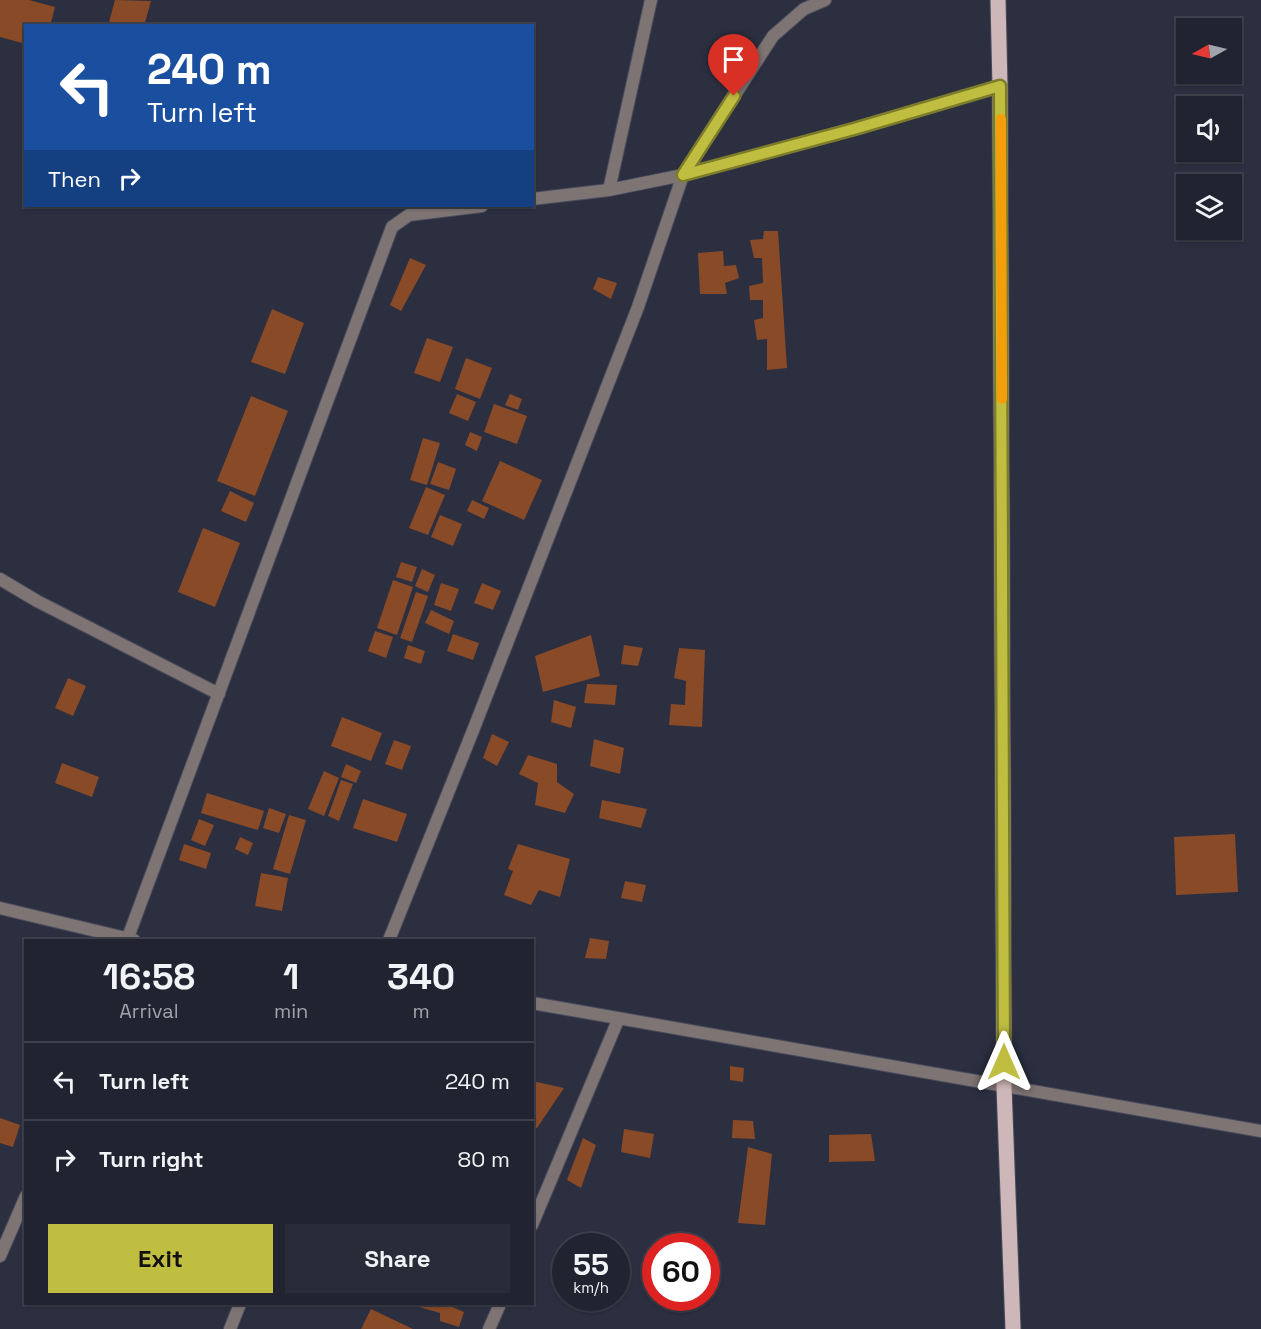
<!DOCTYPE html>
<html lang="en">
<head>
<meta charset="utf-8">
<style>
	:root { --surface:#212330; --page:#292b38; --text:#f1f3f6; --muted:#a2a4ab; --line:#3e404c; --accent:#bfbe41 }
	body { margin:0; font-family:"Space Grotesk",sans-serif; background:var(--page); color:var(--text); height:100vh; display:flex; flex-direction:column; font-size:22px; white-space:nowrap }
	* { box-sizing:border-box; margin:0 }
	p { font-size:20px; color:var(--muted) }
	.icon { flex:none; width:33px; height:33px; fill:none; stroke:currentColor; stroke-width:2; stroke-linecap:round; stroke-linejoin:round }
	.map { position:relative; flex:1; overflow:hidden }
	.details { position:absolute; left:24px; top:939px; width:510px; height:366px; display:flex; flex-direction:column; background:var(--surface); border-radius:0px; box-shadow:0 2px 4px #0004,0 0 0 2px var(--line) }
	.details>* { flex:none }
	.top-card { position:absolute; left:24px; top:24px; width:510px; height:183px; border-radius:0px; box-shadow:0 2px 4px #0004,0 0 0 2px var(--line); background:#1a4fa0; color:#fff; overflow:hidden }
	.needle { width:39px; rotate:262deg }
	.fabs { position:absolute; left:1176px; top:18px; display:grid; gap:12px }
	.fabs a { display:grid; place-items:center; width:66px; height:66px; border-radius:0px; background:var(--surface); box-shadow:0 2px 4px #0004,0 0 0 2px var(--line); font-size:30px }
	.speed { position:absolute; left:552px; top:1233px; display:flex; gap:12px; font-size:30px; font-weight:700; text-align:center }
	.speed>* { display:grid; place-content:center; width:78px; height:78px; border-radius:50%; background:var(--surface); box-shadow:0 2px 4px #0004,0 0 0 2px var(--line); line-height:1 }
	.speed small { font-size:15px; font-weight:400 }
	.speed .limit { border:9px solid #d22; background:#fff; color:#111 }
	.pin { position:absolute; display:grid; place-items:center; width:51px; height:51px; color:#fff; margin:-62px -26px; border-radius:50% 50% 50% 0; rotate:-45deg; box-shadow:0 0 6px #0007 }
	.pin .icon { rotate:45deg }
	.me { position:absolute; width:66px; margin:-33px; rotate:0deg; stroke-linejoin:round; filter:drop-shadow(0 0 4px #0008) }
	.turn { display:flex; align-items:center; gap:21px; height:126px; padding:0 24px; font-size:27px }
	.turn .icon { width:78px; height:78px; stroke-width:2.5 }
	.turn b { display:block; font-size:42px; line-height:51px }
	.then { display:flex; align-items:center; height:57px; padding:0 24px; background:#0003; gap:12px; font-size:22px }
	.eta { display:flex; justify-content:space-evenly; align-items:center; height:102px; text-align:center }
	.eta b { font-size:36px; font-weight:700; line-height:42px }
	.primary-button { display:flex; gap:12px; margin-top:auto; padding:12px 24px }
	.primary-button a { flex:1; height:69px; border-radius:0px; background:var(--accent); color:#111; font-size:24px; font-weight:700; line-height:69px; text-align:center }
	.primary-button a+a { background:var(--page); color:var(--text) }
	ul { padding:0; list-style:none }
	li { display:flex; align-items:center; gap:18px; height:78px; padding:0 24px; border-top:2px solid var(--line) }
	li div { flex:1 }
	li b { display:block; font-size:22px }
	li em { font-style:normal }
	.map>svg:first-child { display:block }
</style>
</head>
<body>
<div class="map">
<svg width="1261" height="1329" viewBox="0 0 1261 1329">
	<rect width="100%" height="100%" fill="#2c2f40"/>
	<path fill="#894a27" d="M0,0H29L55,7L50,26H26V44L0,37Z
		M115,0L151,1L144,26H108Z
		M764,231H778L787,368L767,370V339L757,340L754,320L763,318V300H750L749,286L763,283L762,258H754L750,240L763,239Z
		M723,251L724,266L736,265L739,278L725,283L727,294H700L698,253Z
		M410,258L426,265L401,311L390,305Z
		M598,277L617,283L611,299L593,289Z
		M272,309L304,323L285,374L251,362Z
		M427,338L453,347L440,382L414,373Z
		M466,358L492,368L480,399L455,389Z
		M457,394L476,402L468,421L449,413Z
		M510,394L522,399L518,410L505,405Z
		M251,396L288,411L255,496L217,481Z
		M494,404L527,416L517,444L484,432Z
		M470,432L482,437L477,451L465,445Z
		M423,438L440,443L427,485L410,480Z
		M500,461L542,480L524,520L482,501Z
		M438,462L456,469L449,490L430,484Z
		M426,487L445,495L428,535L409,528Z
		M230,491L254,503L246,522L221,511Z
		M472,500L489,508L484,519L467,511Z
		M440,515L462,524L453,546L431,537Z
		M203,528L240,543L215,607L178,592Z
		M401,562L417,567L412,582L396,577Z
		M422,569L435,575L428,592L415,586Z
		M393,580L413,587L397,635L377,628Z
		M441,583L459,589L451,611L434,605Z
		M482,583L501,591L493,610L474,603Z
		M416,592L428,596L412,642L400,638Z
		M431,610L454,621L449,634L425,623Z
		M375,631L393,637L386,658L368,651Z
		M453,634L479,643L473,660L447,651Z
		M591,635L600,676L543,692L535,656Z
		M408,645L425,651L421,664L404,658Z
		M624,645L643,648L638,666L621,664Z
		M679,648L705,650L702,727L669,725L671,704L685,705L686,681L674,678Z
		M68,678L86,686L73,716L55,708Z
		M587,684L617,685L615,705L584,703Z
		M554,700L576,707L571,728L551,722Z
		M342,717L382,733L371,761L331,746Z
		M492,734L509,742L497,766L483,758Z
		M594,739L624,748L620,774L590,766Z
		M394,740L411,746L402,770L385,764Z
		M528,755L557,764V782L574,794L565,813L535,805L538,783L519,774Z
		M62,763L99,777L92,797L55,783Z
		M346,764L361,771L356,783L341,777Z
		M324,771L339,778L324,816L308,809Z
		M341,780L353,784L339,821L328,816Z
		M207,793L264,811L258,830L201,813Z
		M363,799L407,814L397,842L353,828Z
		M602,800L647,809L641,828L599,818Z
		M269,808L286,814L279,833L263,828Z
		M289,815L306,820L290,874L273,869Z
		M199,819L214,825L205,846L191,840Z
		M1235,834L1238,892L1176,895L1174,837Z
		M240,837L253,843L248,855L235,849Z
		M184,844L211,853L206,869L179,860Z
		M518,844L570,859L560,897L539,890L531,905L504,895L513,871L508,869Z
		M261,873L288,878L282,911L255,906Z
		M625,881L646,885L642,902L621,898Z
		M590,938L609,941L606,959L585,958Z
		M730,1066L744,1068L743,1082L730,1080Z
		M532,1081L564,1088L537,1128L532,1126Z
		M0,1118L20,1125L13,1147L0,1143Z
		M733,1120L753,1121L755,1139L732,1138Z
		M624,1129L654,1134L650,1158L621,1152Z
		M871,1134L875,1161L829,1162V1135Z
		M583,1138L596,1145L581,1188L567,1180Z
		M748,1147L772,1154L765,1225L738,1223Z
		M420,1304H446L464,1312L459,1327L440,1321V1313L419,1307Z
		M371,1309L413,1329H361Z"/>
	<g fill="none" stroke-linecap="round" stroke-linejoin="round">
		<g stroke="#494c5c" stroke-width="14">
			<path id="street" d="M609,190L651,0
				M532,199L609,190L683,175L854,129L1000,86
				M0,579L37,601L219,694
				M0,908L134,940
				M127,940L392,227L409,215L482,206
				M389,940L474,728L638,307L683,175L773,36L804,9L825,0
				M532,1003L1261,1131
				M532,1225L618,1020
				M0,1256L26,1196
				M230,1329L240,1304
				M489,1329L500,1304"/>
		</g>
		<g stroke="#494c5c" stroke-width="17">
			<path id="primary" d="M998,0L1000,86L1004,1086L1013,1329"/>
		</g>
		<use href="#street" stroke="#7f7474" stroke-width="12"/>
		<use href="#primary" stroke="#ceb7b8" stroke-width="15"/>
	</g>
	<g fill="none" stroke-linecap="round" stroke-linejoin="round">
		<g stroke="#7c7c2a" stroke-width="15">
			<path id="route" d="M734,96L683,175L854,129L1000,86L1004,1062"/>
		</g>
		<use href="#route" stroke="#bfbe41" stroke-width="10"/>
		<path stroke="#f59e0b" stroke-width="10" d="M1001,119L1002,399"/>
	</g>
</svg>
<div class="fabs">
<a><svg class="needle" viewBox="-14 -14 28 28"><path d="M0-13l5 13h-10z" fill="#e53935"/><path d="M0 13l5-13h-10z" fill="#a2a4ab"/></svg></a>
<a><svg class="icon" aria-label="sound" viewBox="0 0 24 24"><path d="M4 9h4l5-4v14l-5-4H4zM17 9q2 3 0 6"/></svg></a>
<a><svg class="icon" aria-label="layers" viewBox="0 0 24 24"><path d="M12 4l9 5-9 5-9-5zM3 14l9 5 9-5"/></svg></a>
</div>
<div class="speed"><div>55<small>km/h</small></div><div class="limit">60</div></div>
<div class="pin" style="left:734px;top:96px;background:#d93025"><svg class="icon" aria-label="arrive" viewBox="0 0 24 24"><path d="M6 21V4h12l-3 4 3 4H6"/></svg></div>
<svg class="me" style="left:1004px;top:1062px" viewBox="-20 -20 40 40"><path d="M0-17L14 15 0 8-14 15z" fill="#bfbe41" stroke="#fff" stroke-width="4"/></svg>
<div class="top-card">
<div class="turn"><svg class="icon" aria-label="left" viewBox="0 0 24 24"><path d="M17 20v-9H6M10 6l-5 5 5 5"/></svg><div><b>240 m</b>Turn left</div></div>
<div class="then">Then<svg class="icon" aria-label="right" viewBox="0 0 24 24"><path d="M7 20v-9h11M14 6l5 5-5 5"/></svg></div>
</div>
<section class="details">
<div class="eta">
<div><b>16:58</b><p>Arrival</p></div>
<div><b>1</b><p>min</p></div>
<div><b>340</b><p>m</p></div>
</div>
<ul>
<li><svg class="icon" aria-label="left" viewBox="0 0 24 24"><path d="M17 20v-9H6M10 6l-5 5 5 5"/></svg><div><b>Turn left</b></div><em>240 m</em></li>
<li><svg class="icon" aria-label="right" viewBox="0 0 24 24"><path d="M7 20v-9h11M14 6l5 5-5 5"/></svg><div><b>Turn right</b></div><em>80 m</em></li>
</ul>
<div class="primary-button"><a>Exit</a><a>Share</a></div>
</section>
</div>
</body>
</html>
